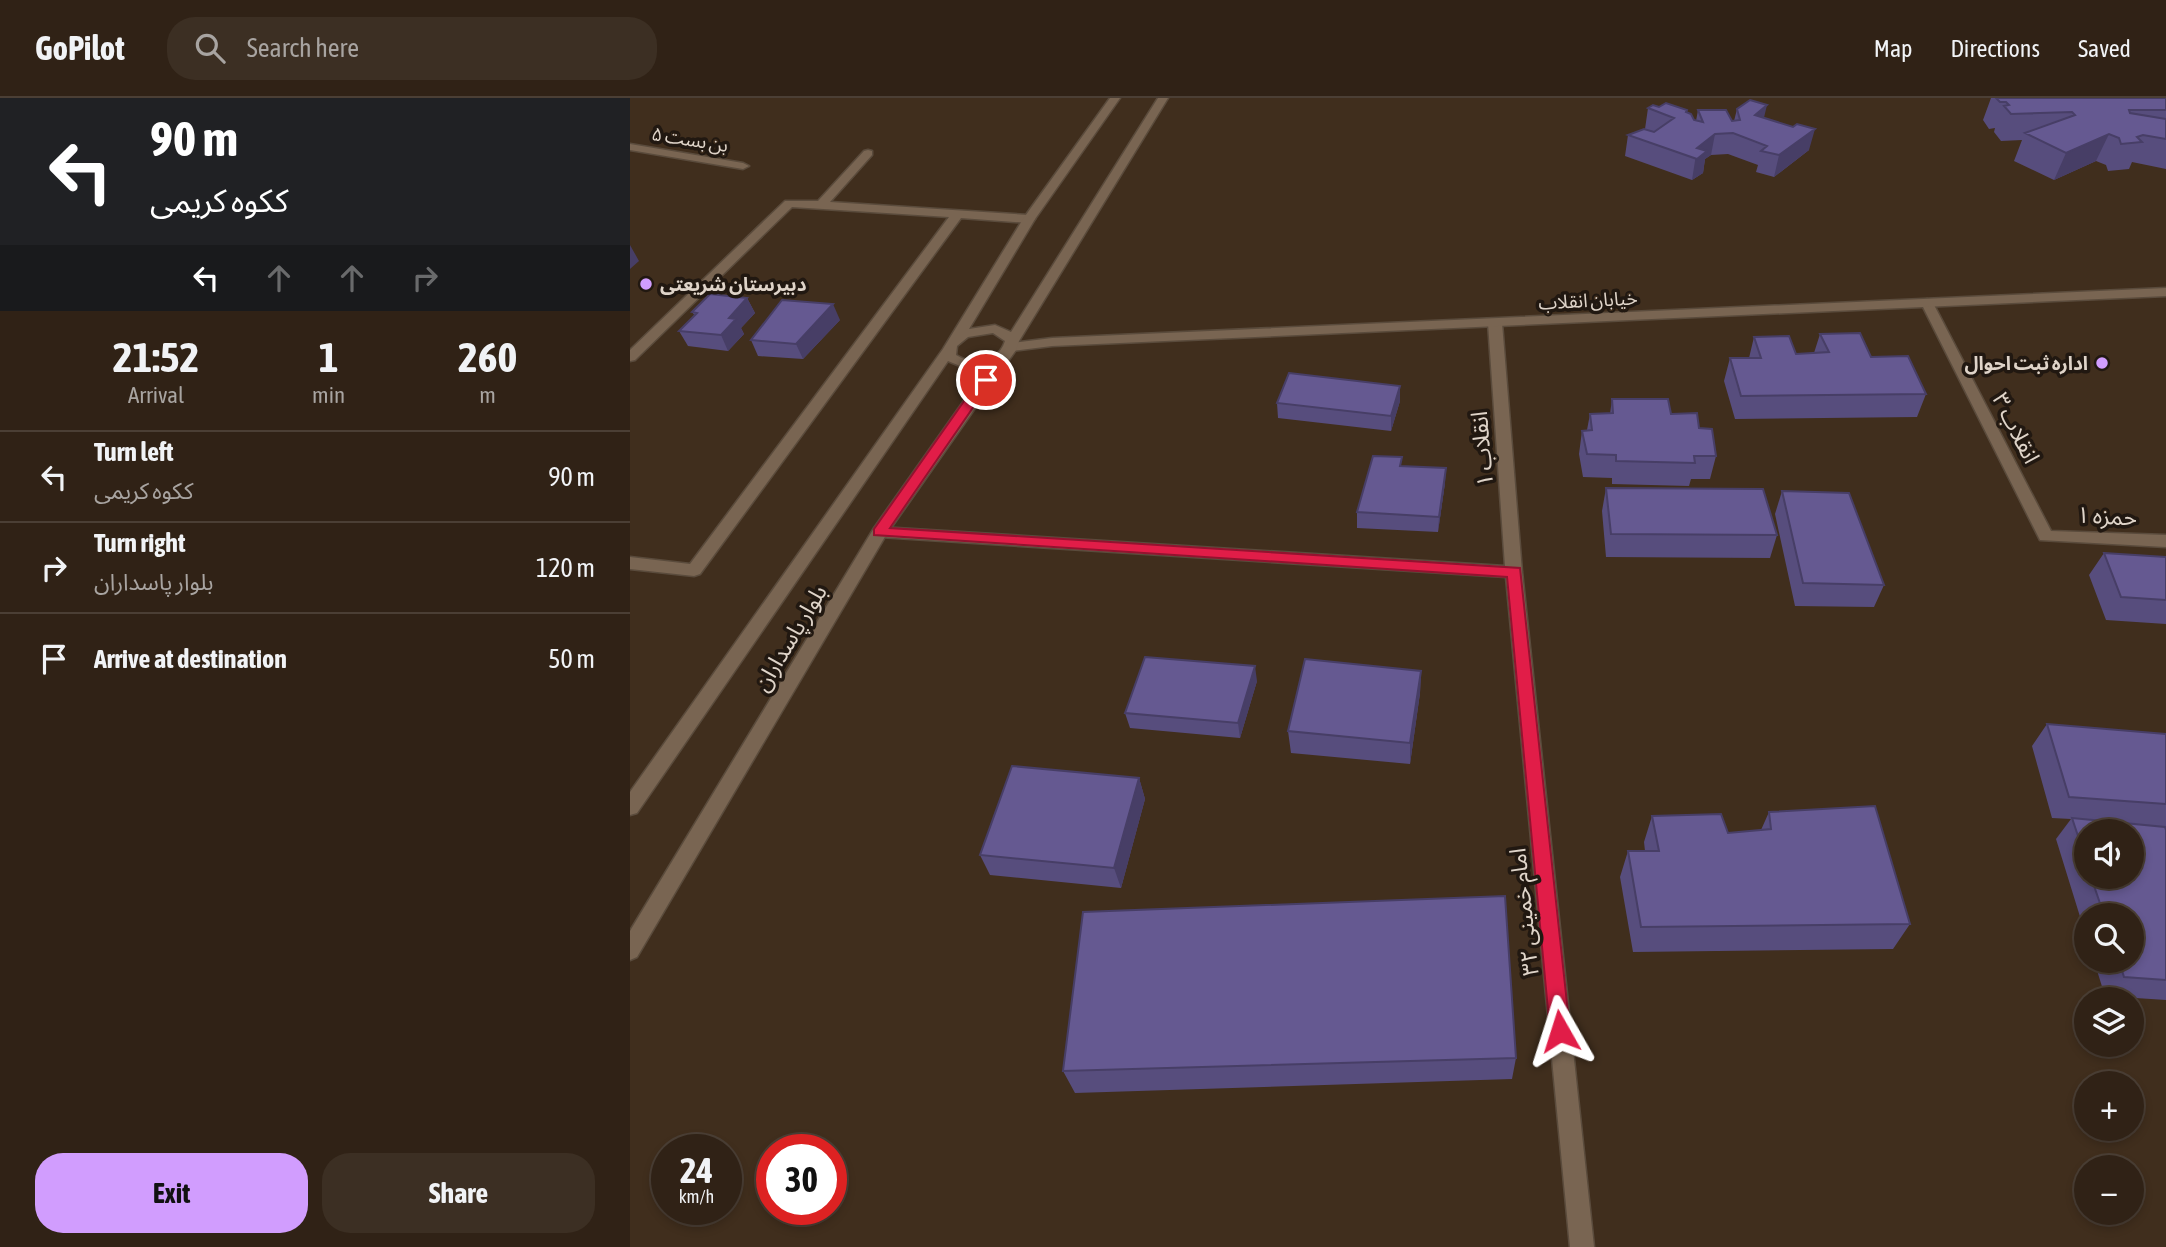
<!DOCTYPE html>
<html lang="en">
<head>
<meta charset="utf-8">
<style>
	:root { --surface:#302216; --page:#3c2f23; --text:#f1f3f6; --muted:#a8a4a1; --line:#4b3f35; --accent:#d19dfe }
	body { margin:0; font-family:"Asap Condensed","Noto Sans Arabic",sans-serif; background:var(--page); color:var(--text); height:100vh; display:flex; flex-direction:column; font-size:26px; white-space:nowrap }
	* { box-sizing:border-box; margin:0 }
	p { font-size:23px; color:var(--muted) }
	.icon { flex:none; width:38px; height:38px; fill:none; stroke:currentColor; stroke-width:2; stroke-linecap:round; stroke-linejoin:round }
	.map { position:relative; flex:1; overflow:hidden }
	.side { display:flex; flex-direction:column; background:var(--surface); width:630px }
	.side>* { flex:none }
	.hud { background:#202124; color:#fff; overflow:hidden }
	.buttons { position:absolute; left:1444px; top:721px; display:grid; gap:14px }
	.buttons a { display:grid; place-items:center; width:70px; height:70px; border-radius:50%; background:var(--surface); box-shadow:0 4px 10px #0003,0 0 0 2px var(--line); font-size:35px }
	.speed { position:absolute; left:21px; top:1036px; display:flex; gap:14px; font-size:35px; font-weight:700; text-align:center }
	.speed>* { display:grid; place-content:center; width:91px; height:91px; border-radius:50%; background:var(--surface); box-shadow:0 4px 10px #0003,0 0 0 2px var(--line); line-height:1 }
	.speed small { font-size:18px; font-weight:400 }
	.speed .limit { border:10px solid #d22; background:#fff; color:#111 }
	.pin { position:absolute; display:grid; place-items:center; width:60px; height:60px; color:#fff; margin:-30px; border:4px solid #fff; border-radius:50%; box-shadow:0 2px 7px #0007 }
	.me { position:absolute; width:77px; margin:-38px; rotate:354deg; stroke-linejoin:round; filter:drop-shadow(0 0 5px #0008) }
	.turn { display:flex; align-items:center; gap:24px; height:147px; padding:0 35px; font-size:32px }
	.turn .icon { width:91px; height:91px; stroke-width:2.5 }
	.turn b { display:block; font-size:49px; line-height:60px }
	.lanes { display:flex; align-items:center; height:66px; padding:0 35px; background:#0003; justify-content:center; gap:35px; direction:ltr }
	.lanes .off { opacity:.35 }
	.eta { display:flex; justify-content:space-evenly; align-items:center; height:119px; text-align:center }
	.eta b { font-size:42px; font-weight:700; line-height:49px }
	.action { display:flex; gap:14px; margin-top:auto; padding:14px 35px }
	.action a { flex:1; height:80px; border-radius:28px; background:var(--accent); color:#111; font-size:28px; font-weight:700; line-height:80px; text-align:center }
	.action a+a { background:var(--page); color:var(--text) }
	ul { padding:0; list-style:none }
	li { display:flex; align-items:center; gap:21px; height:91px; padding:0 35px; border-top:2px solid var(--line) }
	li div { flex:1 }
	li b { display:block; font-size:26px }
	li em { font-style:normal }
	header { display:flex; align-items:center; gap:42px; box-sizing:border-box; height:98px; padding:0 35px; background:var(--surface); border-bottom:2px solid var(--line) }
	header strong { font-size:33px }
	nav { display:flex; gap:38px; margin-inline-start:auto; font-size:24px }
	.search { width:490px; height:63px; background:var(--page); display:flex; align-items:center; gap:18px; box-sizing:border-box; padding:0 24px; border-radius:28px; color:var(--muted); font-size:26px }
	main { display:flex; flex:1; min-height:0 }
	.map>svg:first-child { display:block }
</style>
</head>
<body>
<header>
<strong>GoPilot</strong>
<div class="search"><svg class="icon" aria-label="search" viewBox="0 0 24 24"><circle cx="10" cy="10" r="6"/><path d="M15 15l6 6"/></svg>Search here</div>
<nav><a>Map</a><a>Directions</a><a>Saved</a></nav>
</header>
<main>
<section class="side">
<div class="hud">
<div class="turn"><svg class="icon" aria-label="left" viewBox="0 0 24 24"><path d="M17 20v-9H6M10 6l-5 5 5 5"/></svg><div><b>90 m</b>ککوه کریمی</div></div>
<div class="lanes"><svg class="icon" aria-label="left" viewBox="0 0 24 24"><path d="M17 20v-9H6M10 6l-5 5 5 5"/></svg><svg class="icon off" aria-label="ahead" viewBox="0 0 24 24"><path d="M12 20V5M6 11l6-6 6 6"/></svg><svg class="icon off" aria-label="ahead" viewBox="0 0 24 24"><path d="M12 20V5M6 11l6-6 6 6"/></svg><svg class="icon off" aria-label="right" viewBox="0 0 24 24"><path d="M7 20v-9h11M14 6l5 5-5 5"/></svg></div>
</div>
<div class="eta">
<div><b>21:52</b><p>Arrival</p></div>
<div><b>1</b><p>min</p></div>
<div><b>260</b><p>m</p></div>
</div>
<ul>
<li><svg class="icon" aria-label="left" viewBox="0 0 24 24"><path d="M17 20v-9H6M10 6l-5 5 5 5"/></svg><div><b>Turn left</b><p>ککوه کریمی</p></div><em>90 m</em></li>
<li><svg class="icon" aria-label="right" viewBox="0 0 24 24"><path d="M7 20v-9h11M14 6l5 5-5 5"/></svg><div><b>Turn right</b><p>بلوار پاسداران</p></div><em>120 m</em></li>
<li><svg class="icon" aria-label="arrive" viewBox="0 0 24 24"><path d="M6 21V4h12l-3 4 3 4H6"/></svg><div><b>Arrive at destination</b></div><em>50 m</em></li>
</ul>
<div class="action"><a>Exit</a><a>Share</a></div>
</section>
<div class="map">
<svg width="1536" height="1149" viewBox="0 0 1536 1149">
	<rect width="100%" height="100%" fill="#402e1d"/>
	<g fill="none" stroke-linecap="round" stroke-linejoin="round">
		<g stroke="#5a4b3c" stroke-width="3">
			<path id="service" d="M238,52L242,53V57L200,104L399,117L405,121L399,125L331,120L70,476L64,478L0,471V459L60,466L319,119L162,109L5,262L0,263V252L155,103H188L234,53Z"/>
		</g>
		<g stroke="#5a4b3c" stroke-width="3">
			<path id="minor" d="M0,46L113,65L119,68L113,71L0,52Z
				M1297,201L1303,205L1421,433L1536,437V449L1410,442L1291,205Z
				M865,221L872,225L892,474L964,1149H940L876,479L250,439L242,434L250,429L875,468L858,225Z"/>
		</g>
		<g stroke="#5a4b3c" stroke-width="3">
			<path id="tertiary" d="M1536,190V198L422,248L382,253L375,249L382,245L422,240Z"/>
		</g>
		<g stroke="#5a4b3c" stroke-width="3">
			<path id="secondary" d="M480,0H490L405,121L339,231L365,227L381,234L528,0H538L389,243L386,252L256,437L7,859L0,862V833L244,430L357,270H335L318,263L7,715L0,717V694L313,251L393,121ZM363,235L375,243C369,264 343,268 326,257L327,248L338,239Z"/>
		</g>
		<use href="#service" fill="#796552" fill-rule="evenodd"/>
		<use href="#minor" fill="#796552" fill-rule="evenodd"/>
		<use href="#tertiary" fill="#796552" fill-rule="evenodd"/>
		<use href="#secondary" fill="#796552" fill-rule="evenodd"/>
	</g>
	<path fill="#574d7d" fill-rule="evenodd" d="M1361,0H1536V71L1502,64L1499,71L1478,73L1476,67L1466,63L1424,82L1384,63L1392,42L1371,43L1364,34L1365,30L1359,31L1353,22Z
		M1029,9L1057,12V15L1066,23L1068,12L1104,23L1107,11L1134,20L1179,52L1144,79L1126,74L1128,67L1098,56L1081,57L1075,61L1073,75L1062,82L995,58L998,37L1015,31L1018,10Z
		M117,200L125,215L111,230L114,236L98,253L58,248L49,233L65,218L62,214Z
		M210,222L173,261L128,258L121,242Z
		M1190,236L1241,259L1296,296L1287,319L1105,321L1094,283L1100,260H1119L1124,239L1166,256L1184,255Z
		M770,288V303L761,333L648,320L647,305Z
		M982,301L1041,316L1069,330L1086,358L1080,381H1061L1059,388L982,386V380L953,379L949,356L952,333L957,332L960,316H980Z
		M772,368L815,385L808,434L727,430V414Z
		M976,390L1147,437L1140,460L976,459L972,413Z
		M1152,393L1254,487L1244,509L1165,508L1145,416Z
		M1474,455L1536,459V526L1476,522L1459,477Z
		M791,573L790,595L780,666L661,655L658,633Z
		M627,583L610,640L500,630L495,615Z
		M1417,626L1536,636V729L1491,725L1536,732V902L1475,898L1464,863H1502V817H1456V838L1426,741L1441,721L1422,720L1402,648ZM1456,733L1502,779H1456Z
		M509,680L515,701L491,790L360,777L350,757Z
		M1139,714L1280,826L1263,851L1003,854L990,779L998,753H1015L1014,744L1022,718L1098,735L1131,732Z
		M886,960L882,981L445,995L433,973Z"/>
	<path fill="#473e66" d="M1137,7L1132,28L1125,17Z
		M1185,31L1179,52L1144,79L1149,57Z
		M1085,36L1081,57L1075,61L1073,75L1062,82L1067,50Z
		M1479,36L1466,63L1424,82L1436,55Z
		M0,147L9,163L0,171Z
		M117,200L125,215L111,230L114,236L98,253L91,237L99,220Z
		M203,206L210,222L173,261L166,246Z
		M770,288V303L761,333V318Z
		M816,370L815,385L808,434L809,419Z
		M625,568L627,583L610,640L608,625Z
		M791,573L790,595L780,666V645Z
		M509,680L515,701L491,790L484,770Z"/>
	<path fill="#655991" stroke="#473e66" stroke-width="2" d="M1366,0H1536V12H1499L1500,15L1536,21V41L1513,37L1507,39L1512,44L1491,46L1489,40L1479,36L1436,55L1395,35L1445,17L1442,14L1381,16L1374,8L1379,7L1376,4H1370Z
		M1120,2L1137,7L1125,17L1163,29L1167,26L1185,31L1149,57L1131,53L1137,48L1103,35L1085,36L1067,50L1077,53L1067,61L998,37L1014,31L1024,34L1044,20L1018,10L1023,7L1029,9L1036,5L1057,12L1056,14L1061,16L1064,22L1073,24L1068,12H1096L1102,23L1110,22L1107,11Z
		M80,196L117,200L99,220L106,221L91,237L49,233L67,215L62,214Z
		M152,202L203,206L166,246L121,242Z
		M1230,235L1241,259L1278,258L1296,296L1111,298L1100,260H1131L1124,239L1159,238L1166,256L1199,254L1190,236Z
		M659,275L770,288L761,318L647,305Z
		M982,301H1038L1041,316L1067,315L1069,330L1082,331L1086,358H1064L1065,365L986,363V357L957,356L952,333L962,332L960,316L983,315Z
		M743,358L772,359L770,368L816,370L809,419L727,414Z
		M976,390L1133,391L1147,437L981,436Z
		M1152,393L1219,395L1254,487L1173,485Z
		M1474,455L1536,459V502L1491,499Z
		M515,559L625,568L608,625L495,615Z
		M675,561L791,573L780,645L658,633Z
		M1417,626L1536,636V706L1439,699Z
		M382,668L509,680L484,770L350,757Z
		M1245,708L1280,826L1011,829L998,753H1029L1022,718L1091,716L1098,735L1141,731L1139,714Z
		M1442,720L1535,729L1536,732V882L1494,879L1489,863H1502V817H1474L1461,779H1502V733H1456V762Z
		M875,798L886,960L433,973L453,814Z"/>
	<path fill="#e11d48" stroke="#92132f" stroke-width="2" d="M356,278L362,282L260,430L890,470L940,933L937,940L930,943L923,940L920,933L877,479L244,437V431L351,279Z"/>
	<g fill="#d19dfe" stroke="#211811" stroke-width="2.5">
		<circle cx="16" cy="186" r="7"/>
		<circle cx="1472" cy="265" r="7"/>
	</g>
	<g text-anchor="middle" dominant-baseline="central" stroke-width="7" stroke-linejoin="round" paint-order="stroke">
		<g font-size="19" fill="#dfd4c9" stroke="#211811">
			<text transform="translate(60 41) rotate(9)">بن بست ۵</text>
			<text transform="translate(958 202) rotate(-3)">خیابان انقلاب</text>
		</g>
		<g font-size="19" font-weight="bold" fill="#dfd4c9" stroke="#211811" text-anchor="start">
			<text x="30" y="186">دبیرستان شریعتی</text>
			<text x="1458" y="265" text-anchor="end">اداره ثبت احوال</text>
		</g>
		<g font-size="23" fill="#dfd4c9" stroke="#211811">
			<text transform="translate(1386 330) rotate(63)">انقلاب ۳</text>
			<text transform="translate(852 351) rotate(-95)">انقلاب ۱</text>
			<text transform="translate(1477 418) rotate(3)">حمزه ۱</text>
			<text transform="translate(160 540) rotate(-59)">بلوار پاسداران</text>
			<text transform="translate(894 814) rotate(-96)">امام خمینی ۳۲</text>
		</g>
	</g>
</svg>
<div class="buttons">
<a><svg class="icon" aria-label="sound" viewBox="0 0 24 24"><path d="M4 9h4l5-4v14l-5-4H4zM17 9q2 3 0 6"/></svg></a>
<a><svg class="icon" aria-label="search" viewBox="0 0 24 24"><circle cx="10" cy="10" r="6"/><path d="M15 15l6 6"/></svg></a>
<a><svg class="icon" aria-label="layers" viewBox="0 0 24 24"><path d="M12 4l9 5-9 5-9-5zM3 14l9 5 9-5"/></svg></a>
<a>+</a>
<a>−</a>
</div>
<div class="speed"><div>24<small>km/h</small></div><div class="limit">30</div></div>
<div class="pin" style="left:356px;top:282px;background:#d93025"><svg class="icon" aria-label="arrive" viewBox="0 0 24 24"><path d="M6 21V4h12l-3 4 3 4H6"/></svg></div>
<svg class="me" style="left:930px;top:933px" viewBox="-20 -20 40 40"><path d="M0-17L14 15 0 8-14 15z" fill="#e11d48" stroke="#fff" stroke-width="4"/></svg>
</div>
</main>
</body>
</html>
